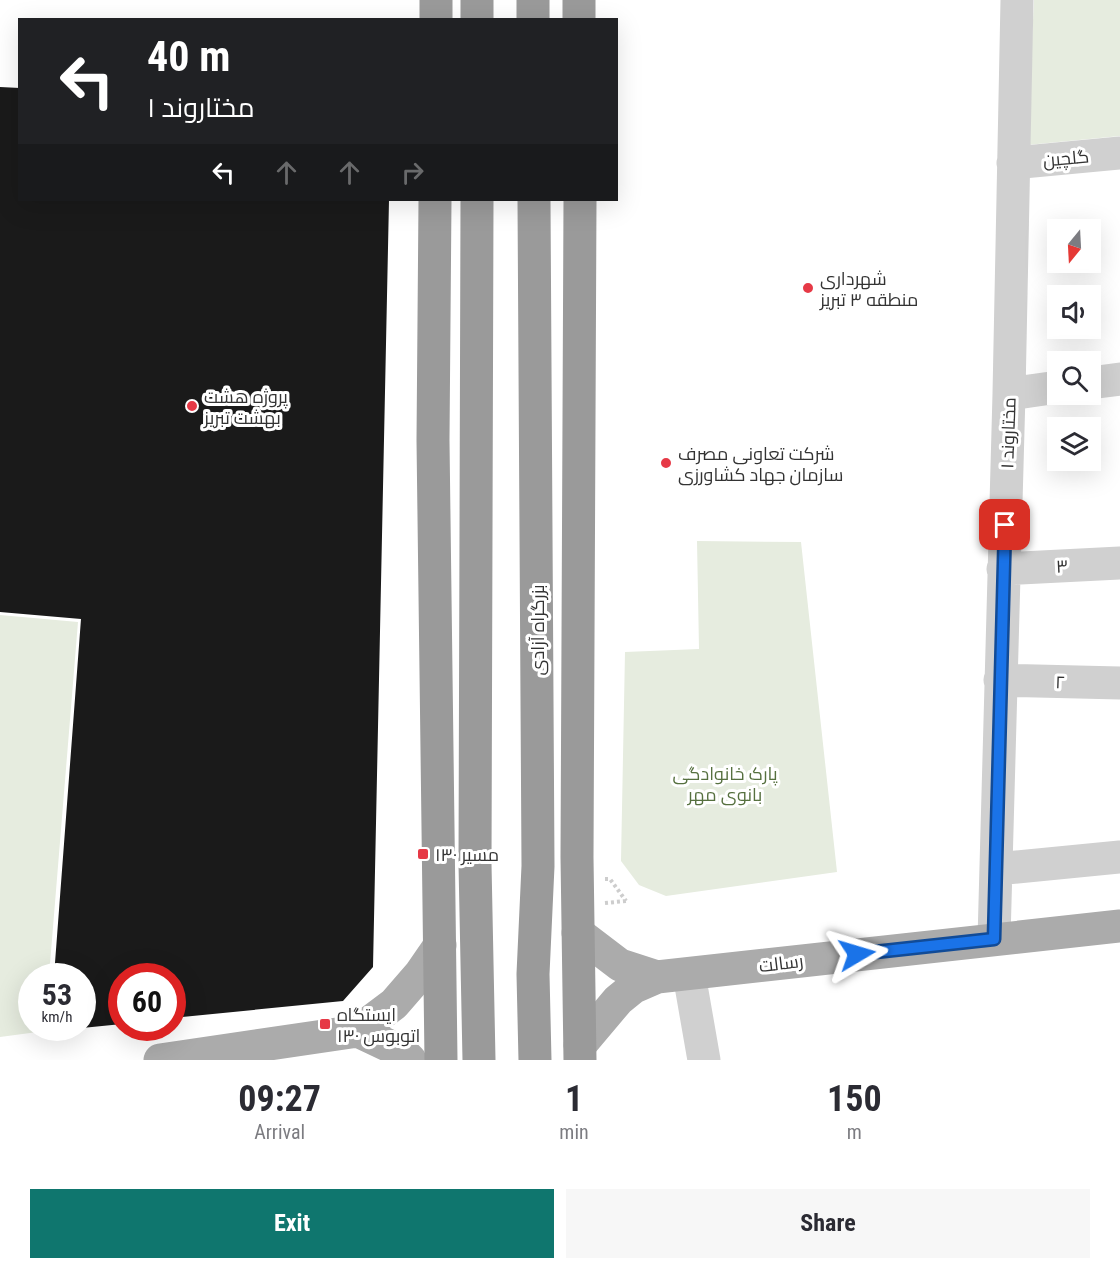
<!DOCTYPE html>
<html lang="en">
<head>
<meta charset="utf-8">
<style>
	:root { --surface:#fff; --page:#f7f7f7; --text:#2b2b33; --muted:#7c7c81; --accent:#0f766e }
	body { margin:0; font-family:"Roboto Condensed",Cairo,sans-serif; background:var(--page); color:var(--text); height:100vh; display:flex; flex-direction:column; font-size:22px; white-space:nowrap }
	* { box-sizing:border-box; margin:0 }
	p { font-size:20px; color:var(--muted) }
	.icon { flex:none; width:33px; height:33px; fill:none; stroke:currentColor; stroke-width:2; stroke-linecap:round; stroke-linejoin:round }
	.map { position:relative; height:1060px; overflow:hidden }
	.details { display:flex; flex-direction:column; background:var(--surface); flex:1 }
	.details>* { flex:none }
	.hud { position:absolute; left:18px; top:18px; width:600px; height:183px; border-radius:0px; box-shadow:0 6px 24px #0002; background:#202124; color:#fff; overflow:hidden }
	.needle { width:39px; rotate:198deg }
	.fabs { position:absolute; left:1047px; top:219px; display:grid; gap:12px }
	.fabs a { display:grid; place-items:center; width:54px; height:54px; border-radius:0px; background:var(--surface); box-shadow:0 6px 24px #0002; font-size:30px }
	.speed { position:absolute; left:18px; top:963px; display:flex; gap:12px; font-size:30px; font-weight:700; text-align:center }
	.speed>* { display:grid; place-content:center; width:78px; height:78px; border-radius:50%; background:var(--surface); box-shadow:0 6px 24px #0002; line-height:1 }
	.speed small { font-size:15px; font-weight:400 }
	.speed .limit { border:9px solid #d22; background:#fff; color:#111 }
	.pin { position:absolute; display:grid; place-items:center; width:51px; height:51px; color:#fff; margin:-26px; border-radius:12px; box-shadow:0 3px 9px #0006 }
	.me { position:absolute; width:66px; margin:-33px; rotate:83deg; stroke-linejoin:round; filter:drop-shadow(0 0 4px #0008) }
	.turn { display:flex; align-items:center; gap:21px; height:126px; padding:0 30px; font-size:27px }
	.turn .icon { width:78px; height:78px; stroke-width:2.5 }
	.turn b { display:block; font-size:42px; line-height:51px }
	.lanes { display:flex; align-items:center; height:57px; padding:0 30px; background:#0003; justify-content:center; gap:30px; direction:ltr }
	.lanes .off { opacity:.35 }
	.eta { display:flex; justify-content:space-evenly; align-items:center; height:102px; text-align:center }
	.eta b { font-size:36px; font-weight:700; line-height:42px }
	.cta { display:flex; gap:12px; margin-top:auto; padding:12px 30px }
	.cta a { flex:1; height:69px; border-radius:0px; background:var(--accent); color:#fff; font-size:24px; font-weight:700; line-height:69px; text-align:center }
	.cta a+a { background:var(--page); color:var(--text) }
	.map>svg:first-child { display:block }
</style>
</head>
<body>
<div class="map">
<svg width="1120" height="1060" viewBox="0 0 1120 1060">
	<rect width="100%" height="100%" fill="#fff"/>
	<path fill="#e6ecdf" d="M1034,0H1120V136L1027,145Z
		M697,541L801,542L837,872L666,896L639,885L621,861L625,652L699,649Z
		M0,615L78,622L49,976H32V1028H45V1031L0,1037Z"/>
	<path fill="#1a1a1a" d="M0,87L20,88V200H389L373,967L343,1001L172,1018V976H122V1024L82,1028V976H54L81,619L0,612Z"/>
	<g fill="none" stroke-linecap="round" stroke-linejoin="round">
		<path stroke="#cdcdcd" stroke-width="4" stroke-dasharray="3 3" stroke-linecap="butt" d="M605,879H610L626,901
			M605,903L626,901"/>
		<path stroke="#d0d0d0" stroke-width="33" d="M1013,163L1120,153
			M1090,383L1120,379
			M1009,394L1058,387
			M1003,569L1120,563
			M1000,680L1120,683
			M996,869L1120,857
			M994,939L1009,394L1017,0
			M689,974L704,1060"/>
		<path stroke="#ababab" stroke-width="33" d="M578,933L620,965L657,977
			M358,1031L402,1052L410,1060
			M580,1045L618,1000L634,987L657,977L1120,926
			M160,1060L358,1031L394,1004L420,974L440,945"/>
		<path stroke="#9a9a9a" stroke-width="33" d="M533,0V20
			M579,0V20
			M436,20V0
			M477,20V0
			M435,200L433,440L441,1060
			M477,200L475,864L479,1060
			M534,200L538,866L533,974L535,1060
			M580,200L577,857L580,1060"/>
	</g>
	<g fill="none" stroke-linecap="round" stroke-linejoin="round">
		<g stroke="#114b97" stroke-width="15">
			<path id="route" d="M857,954L994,939L1005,525"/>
		</g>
		<use href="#route" stroke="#1a73e8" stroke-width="10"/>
	</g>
	<g fill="#e63946" stroke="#fff" stroke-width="2">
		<circle cx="808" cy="288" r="6"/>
		<circle cx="192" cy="406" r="6"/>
		<circle cx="666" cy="463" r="6"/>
		<rect x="417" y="848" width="12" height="12" rx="3"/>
		<rect x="319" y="1018" width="12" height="12" rx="3"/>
	</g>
	<g text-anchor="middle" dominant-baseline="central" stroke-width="6" stroke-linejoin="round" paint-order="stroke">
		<g font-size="18" fill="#333" stroke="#fff">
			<text transform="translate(1066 158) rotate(-5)">گلچین</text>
			<text transform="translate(1008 433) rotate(-88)">مختاروند ۱</text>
			<text transform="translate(1062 566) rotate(-3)">۳</text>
			<text transform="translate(537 630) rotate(-90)">بزرگراه آزادی</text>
			<text transform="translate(1060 682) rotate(2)">۲</text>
			<text transform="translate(781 963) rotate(-7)">رسالت</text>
		</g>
		<g font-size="18" fill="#333" stroke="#fff" text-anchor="start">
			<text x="820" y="278">شهرداری<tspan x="820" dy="21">منطقه ۳ تبریز</tspan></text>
			<text x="204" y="396">پروژه هشت<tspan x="204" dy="21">بهشت تبریز</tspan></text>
			<text x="678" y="453">شرکت تعاونی مصرف<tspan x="678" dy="21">سازمان جهاد کشاورزی</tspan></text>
			<text x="435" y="854">مسیر ۱۳۰</text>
			<text x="337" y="1014">ایستگاه<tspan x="337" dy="21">اتوبوس ۱۳۰</tspan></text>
		</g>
		<g font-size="18" fill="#56703f" stroke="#fff">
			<text x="725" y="773">پارک خانوادگی<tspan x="725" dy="21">بانوی مهر</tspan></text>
		</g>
	</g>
</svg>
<div class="fabs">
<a><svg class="needle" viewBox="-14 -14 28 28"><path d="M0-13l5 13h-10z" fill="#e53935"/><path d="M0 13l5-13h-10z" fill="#7c7c81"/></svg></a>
<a><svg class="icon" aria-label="sound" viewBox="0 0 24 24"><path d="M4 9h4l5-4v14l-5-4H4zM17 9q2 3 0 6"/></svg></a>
<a><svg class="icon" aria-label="search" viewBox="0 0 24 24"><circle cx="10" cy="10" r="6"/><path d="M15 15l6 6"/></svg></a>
<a><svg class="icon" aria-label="layers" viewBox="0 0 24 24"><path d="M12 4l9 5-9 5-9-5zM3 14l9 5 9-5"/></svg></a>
</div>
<div class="speed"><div>53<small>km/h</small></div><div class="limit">60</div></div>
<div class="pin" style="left:1005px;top:525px;background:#d93025"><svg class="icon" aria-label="arrive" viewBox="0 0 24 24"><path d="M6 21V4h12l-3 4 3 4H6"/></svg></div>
<svg class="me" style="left:857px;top:954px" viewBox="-20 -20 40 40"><path d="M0-17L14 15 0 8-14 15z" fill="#1a73e8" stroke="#fff" stroke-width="4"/></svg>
<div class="hud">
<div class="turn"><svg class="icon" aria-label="left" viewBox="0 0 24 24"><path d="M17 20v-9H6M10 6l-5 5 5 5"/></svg><div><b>40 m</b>مختاروند ۱</div></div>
<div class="lanes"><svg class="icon" aria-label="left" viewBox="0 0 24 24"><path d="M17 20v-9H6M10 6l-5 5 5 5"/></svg><svg class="icon off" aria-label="ahead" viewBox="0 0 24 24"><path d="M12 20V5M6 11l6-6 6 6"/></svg><svg class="icon off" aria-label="ahead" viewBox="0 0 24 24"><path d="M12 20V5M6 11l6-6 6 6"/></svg><svg class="icon off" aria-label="right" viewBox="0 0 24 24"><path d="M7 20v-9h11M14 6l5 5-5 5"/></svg></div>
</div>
</div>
<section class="details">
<div class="eta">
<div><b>09:27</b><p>Arrival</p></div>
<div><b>1</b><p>min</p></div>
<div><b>150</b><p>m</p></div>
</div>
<div class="cta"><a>Exit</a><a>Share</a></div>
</section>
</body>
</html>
